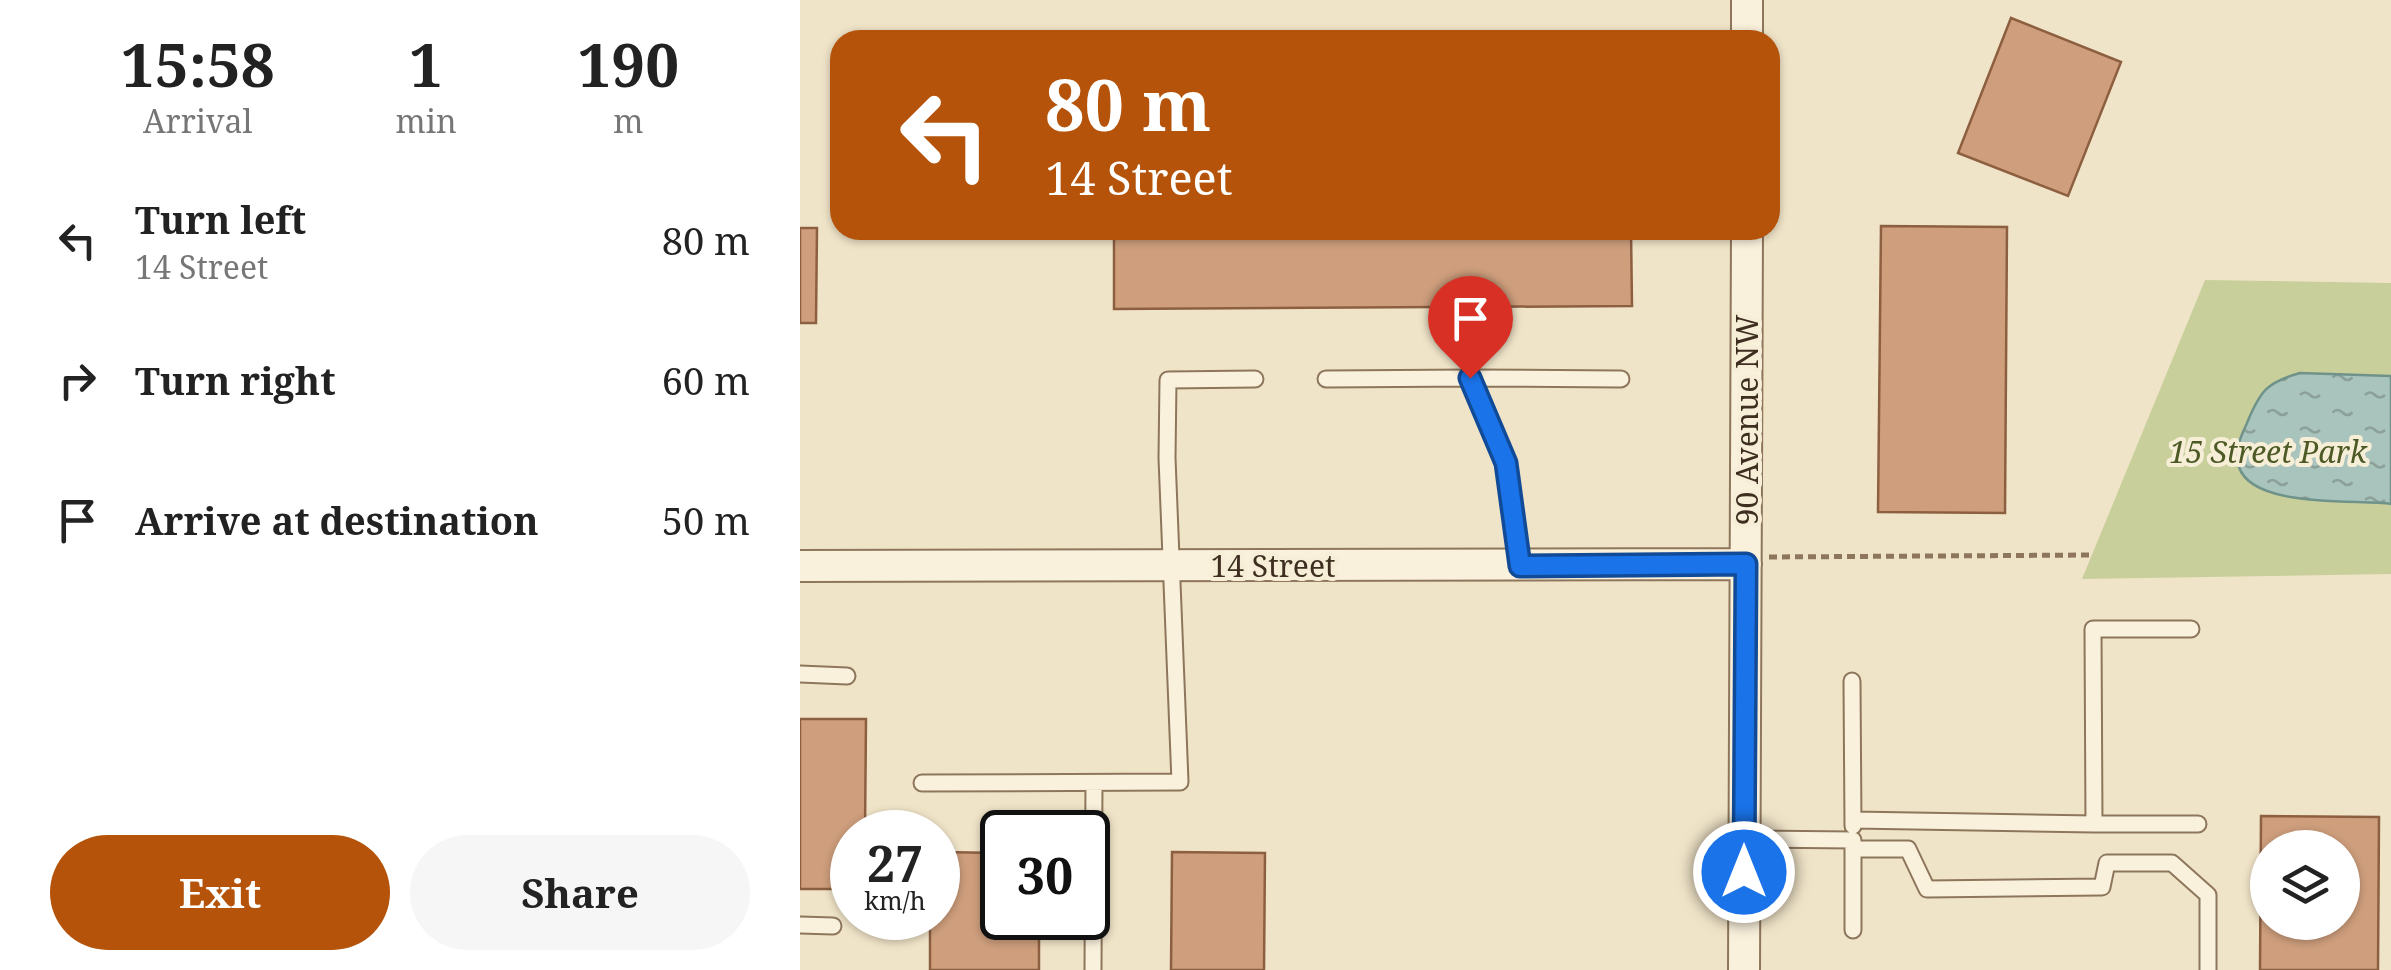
<!DOCTYPE html>
<html lang="en">
<head>
<meta charset="utf-8">
<style>
	:root { --surface:#fff; --page:#f6f6f6; --text:#222; --muted:#767676; --accent:#b45309 }
	body { margin:0; font-family:"Noto Serif",serif; background:var(--page); color:var(--text); height:100vh; display:flex; flex-direction:column; font-size:38px; white-space:nowrap }
	* { box-sizing:border-box; margin:0 }
	p { font-size:32px; color:var(--muted) }
	.icon { flex:none; width:55px; height:55px; fill:none; stroke:currentColor; stroke-width:2; stroke-linecap:round; stroke-linejoin:round }
	.map { position:relative; flex:1; overflow:hidden }
	.sheet { display:flex; flex-direction:column; background:var(--surface); width:800px }
	.sheet>* { flex:none }
	.guide { position:absolute; left:30px; top:30px; width:950px; height:210px; border-radius:30px; box-shadow:0 2px 8px #0004; background:#b45309; color:#fff; overflow:hidden }
	.buttons { position:absolute; left:1450px; top:830px; display:grid; gap:20px }
	.buttons a { display:grid; place-items:center; width:110px; height:110px; border-radius:50%; background:var(--surface); box-shadow:0 2px 8px #0004; font-size:50px }
	.speed { position:absolute; left:30px; top:810px; display:flex; gap:20px; font-size:50px; font-weight:700; text-align:center }
	.speed>* { display:grid; place-content:center; width:130px; height:130px; border-radius:50%; background:var(--surface); box-shadow:0 2px 8px #0004; line-height:1 }
	.speed small { font-size:25px; font-weight:400 }
	.speed .limit { border:5px solid #111; border-radius:15px; background:#fff; color:#111 }
	.pin { position:absolute; display:grid; place-items:center; width:85px; height:85px; color:#fff; margin:-102px -42px; border-radius:50% 50% 50% 0; rotate:-45deg; box-shadow:0 0 10px #0007 }
	.pin .icon { rotate:45deg }
	.me { position:absolute; width:110px; margin:-55px; rotate:0deg; stroke-linejoin:round; filter:drop-shadow(0 0 8px #0008) }
	.turn { display:flex; align-items:center; gap:35px; height:210px; padding:0 50px; font-size:45px }
	.turn .icon { width:130px; height:130px; stroke-width:2.5 }
	.turn b { display:block; font-size:70px; line-height:85px }
	.eta { display:flex; justify-content:space-evenly; align-items:center; height:170px; text-align:center }
	.eta b { font-size:60px; font-weight:700; line-height:70px }
	.action { display:flex; gap:20px; margin-top:auto; padding:20px 50px }
	.action a { flex:1; height:115px; border-radius:60px; background:var(--accent); color:#fff; font-size:40px; font-weight:700; line-height:115px; text-align:center }
	.action a+a { background:var(--page); color:var(--text) }
	ul { padding:0; list-style:none }
	li { display:flex; align-items:center; gap:30px; height:140px; padding:0 50px }
	li div { flex:1 }
	li b { display:block; font-size:38px }
	li em { font-style:normal }
	main { display:flex; flex:1; min-height:0 }
	.map>svg:first-child { display:block }
</style>
</head>
<body>
<main>
<section class="sheet">
<div class="eta">
<div><b>15:58</b><p>Arrival</p></div>
<div><b>1</b><p>min</p></div>
<div><b>190</b><p>m</p></div>
</div>
<ul>
<li><svg class="icon" aria-label="left" viewBox="0 0 24 24"><path d="M17 20v-9H6M10 6l-5 5 5 5"/></svg><div><b>Turn left</b><p>14 Street</p></div><em>80 m</em></li>
<li><svg class="icon" aria-label="right" viewBox="0 0 24 24"><path d="M7 20v-9h11M14 6l5 5-5 5"/></svg><div><b>Turn right</b></div><em>60 m</em></li>
<li><svg class="icon" aria-label="arrive" viewBox="0 0 24 24"><path d="M6 21V4h12l-3 4 3 4H6"/></svg><div><b>Arrive at destination</b></div><em>50 m</em></li>
</ul>
<div class="action"><a>Exit</a><a>Share</a></div>
</section>
<div class="map">
<svg width="1591" height="970" viewBox="0 0 1591 970">
	<defs>
		<pattern id="water-ripples" width="26" height="14" patternUnits="userSpaceOnUse" patternTransform="scale(2.5)"><rect width="26" height="14" fill="#a9c4bc"/><path d="M2 4q2-2 4 0t4 0M15 11q2-2 4 0t4 0" fill="none" stroke="#8ba098"/></pattern>
	</defs>
	<rect width="100%" height="100%" fill="#f0e4c8"/>
	<path fill="#c9cf9b" d="M1405,280L1591,283V574L1282,579Z"/>
	<path fill="url(#water-ripples)" stroke="#6f938a" stroke-width="2.5" d="M1500,373L1591,376V504C1557,499 1453,509 1439,467C1433,452 1441,436 1447,423C1460,391 1467,382 1500,373Z"/>
	<path fill="#cf9f7d" stroke="#8d5f41" stroke-width="2.5" fill-rule="evenodd" d="M1211,18L1321,62L1268,196L1158,153Z
		M1081,226L1207,227L1205,513L1078,512Z
		M0,228H17L16,323H0Z
		M314,230H831L832,306L314,309Z
		M0,719H66L65,832H52V889H0Z
		M1461,816L1579,817L1578,970H1460ZM1468,848H1542V922H1468Z
		M138,852L202,853V918H239V970H130V918H138Z
		M372,852L465,853L464,970H371Z"/>
	<g fill="none" stroke-linecap="round" stroke-linejoin="round">
		<g stroke="#8d765c" stroke-width="19">
			<path id="lane" d="M526,379L670,378
				M720,566L706,463L670,378L821,379
				M0,674L47,676
				M1052,681L1053,826
				M122,783L380,782L367,458L368,380L455,379
				M1053,820L1294,824L1293,629H1391
				M1294,824H1398
				M945,839L1053,840V930
				M1053,849H1108L1127,889L1302,887L1307,863H1372L1408,895V970
				M0,925L33,926
				M293,970L294,783"/>
		</g>
		<g stroke="#8d765c" stroke-width="34">
			<path id="street" d="M947,40V0
				M0,566L946,564
				M944,970L947,230"/>
		</g>
		<path stroke="#8d765c" stroke-width="5" stroke-dasharray="8 5" stroke-linecap="butt" d="M969,557L1292,555"/>
		<use href="#lane" stroke="#faf1dc" stroke-width="15"/>
		<use href="#street" stroke="#faf1dc" stroke-width="30"/>
	</g>
	<g fill="none" stroke-linecap="round" stroke-linejoin="round">
		<g stroke="#114b97" stroke-width="25">
			<path id="route" d="M670,378L706,463L720,566L946,564L944,872"/>
		</g>
		<use href="#route" stroke="#1a73e8" stroke-width="18"/>
	</g>
	<g text-anchor="middle" dominant-baseline="central" stroke-width="8" stroke-linejoin="round" paint-order="stroke">
		<g font-size="30" fill="#3d2e20" stroke="#f7eed8">
			<text transform="translate(946 420) rotate(-90)">90 Avenue NW</text>
			<text x="473" y="565">14 Street</text>
		</g>
		<g font-size="30" font-style="italic" fill="#4d5a26" stroke="#f7eed8">
			<text x="1468" y="451">15 Street Park</text>
		</g>
	</g>
</svg>
<div class="buttons">
<a><svg class="icon" aria-label="layers" viewBox="0 0 24 24"><path d="M12 4l9 5-9 5-9-5zM3 14l9 5 9-5"/></svg></a>
</div>
<div class="speed"><div>27<small>km/h</small></div><div class="limit">30</div></div>
<div class="pin" style="left:670px;top:378px;background:#d93025"><svg class="icon" aria-label="arrive" viewBox="0 0 24 24"><path d="M6 21V4h12l-3 4 3 4H6"/></svg></div>
<svg class="me" style="left:944px;top:872px" viewBox="-20 -20 40 40"><circle r="17" fill="#1a73e8" stroke="#fff" stroke-width="3"/><path d="M0-11L8 9 0 5-8 9z" fill="#fff"/></svg>
<div class="guide">
<div class="turn"><svg class="icon" aria-label="left" viewBox="0 0 24 24"><path d="M17 20v-9H6M10 6l-5 5 5 5"/></svg><div><b>80 m</b>14 Street</div></div>
</div>
</div>
</main>
</body>
</html>
